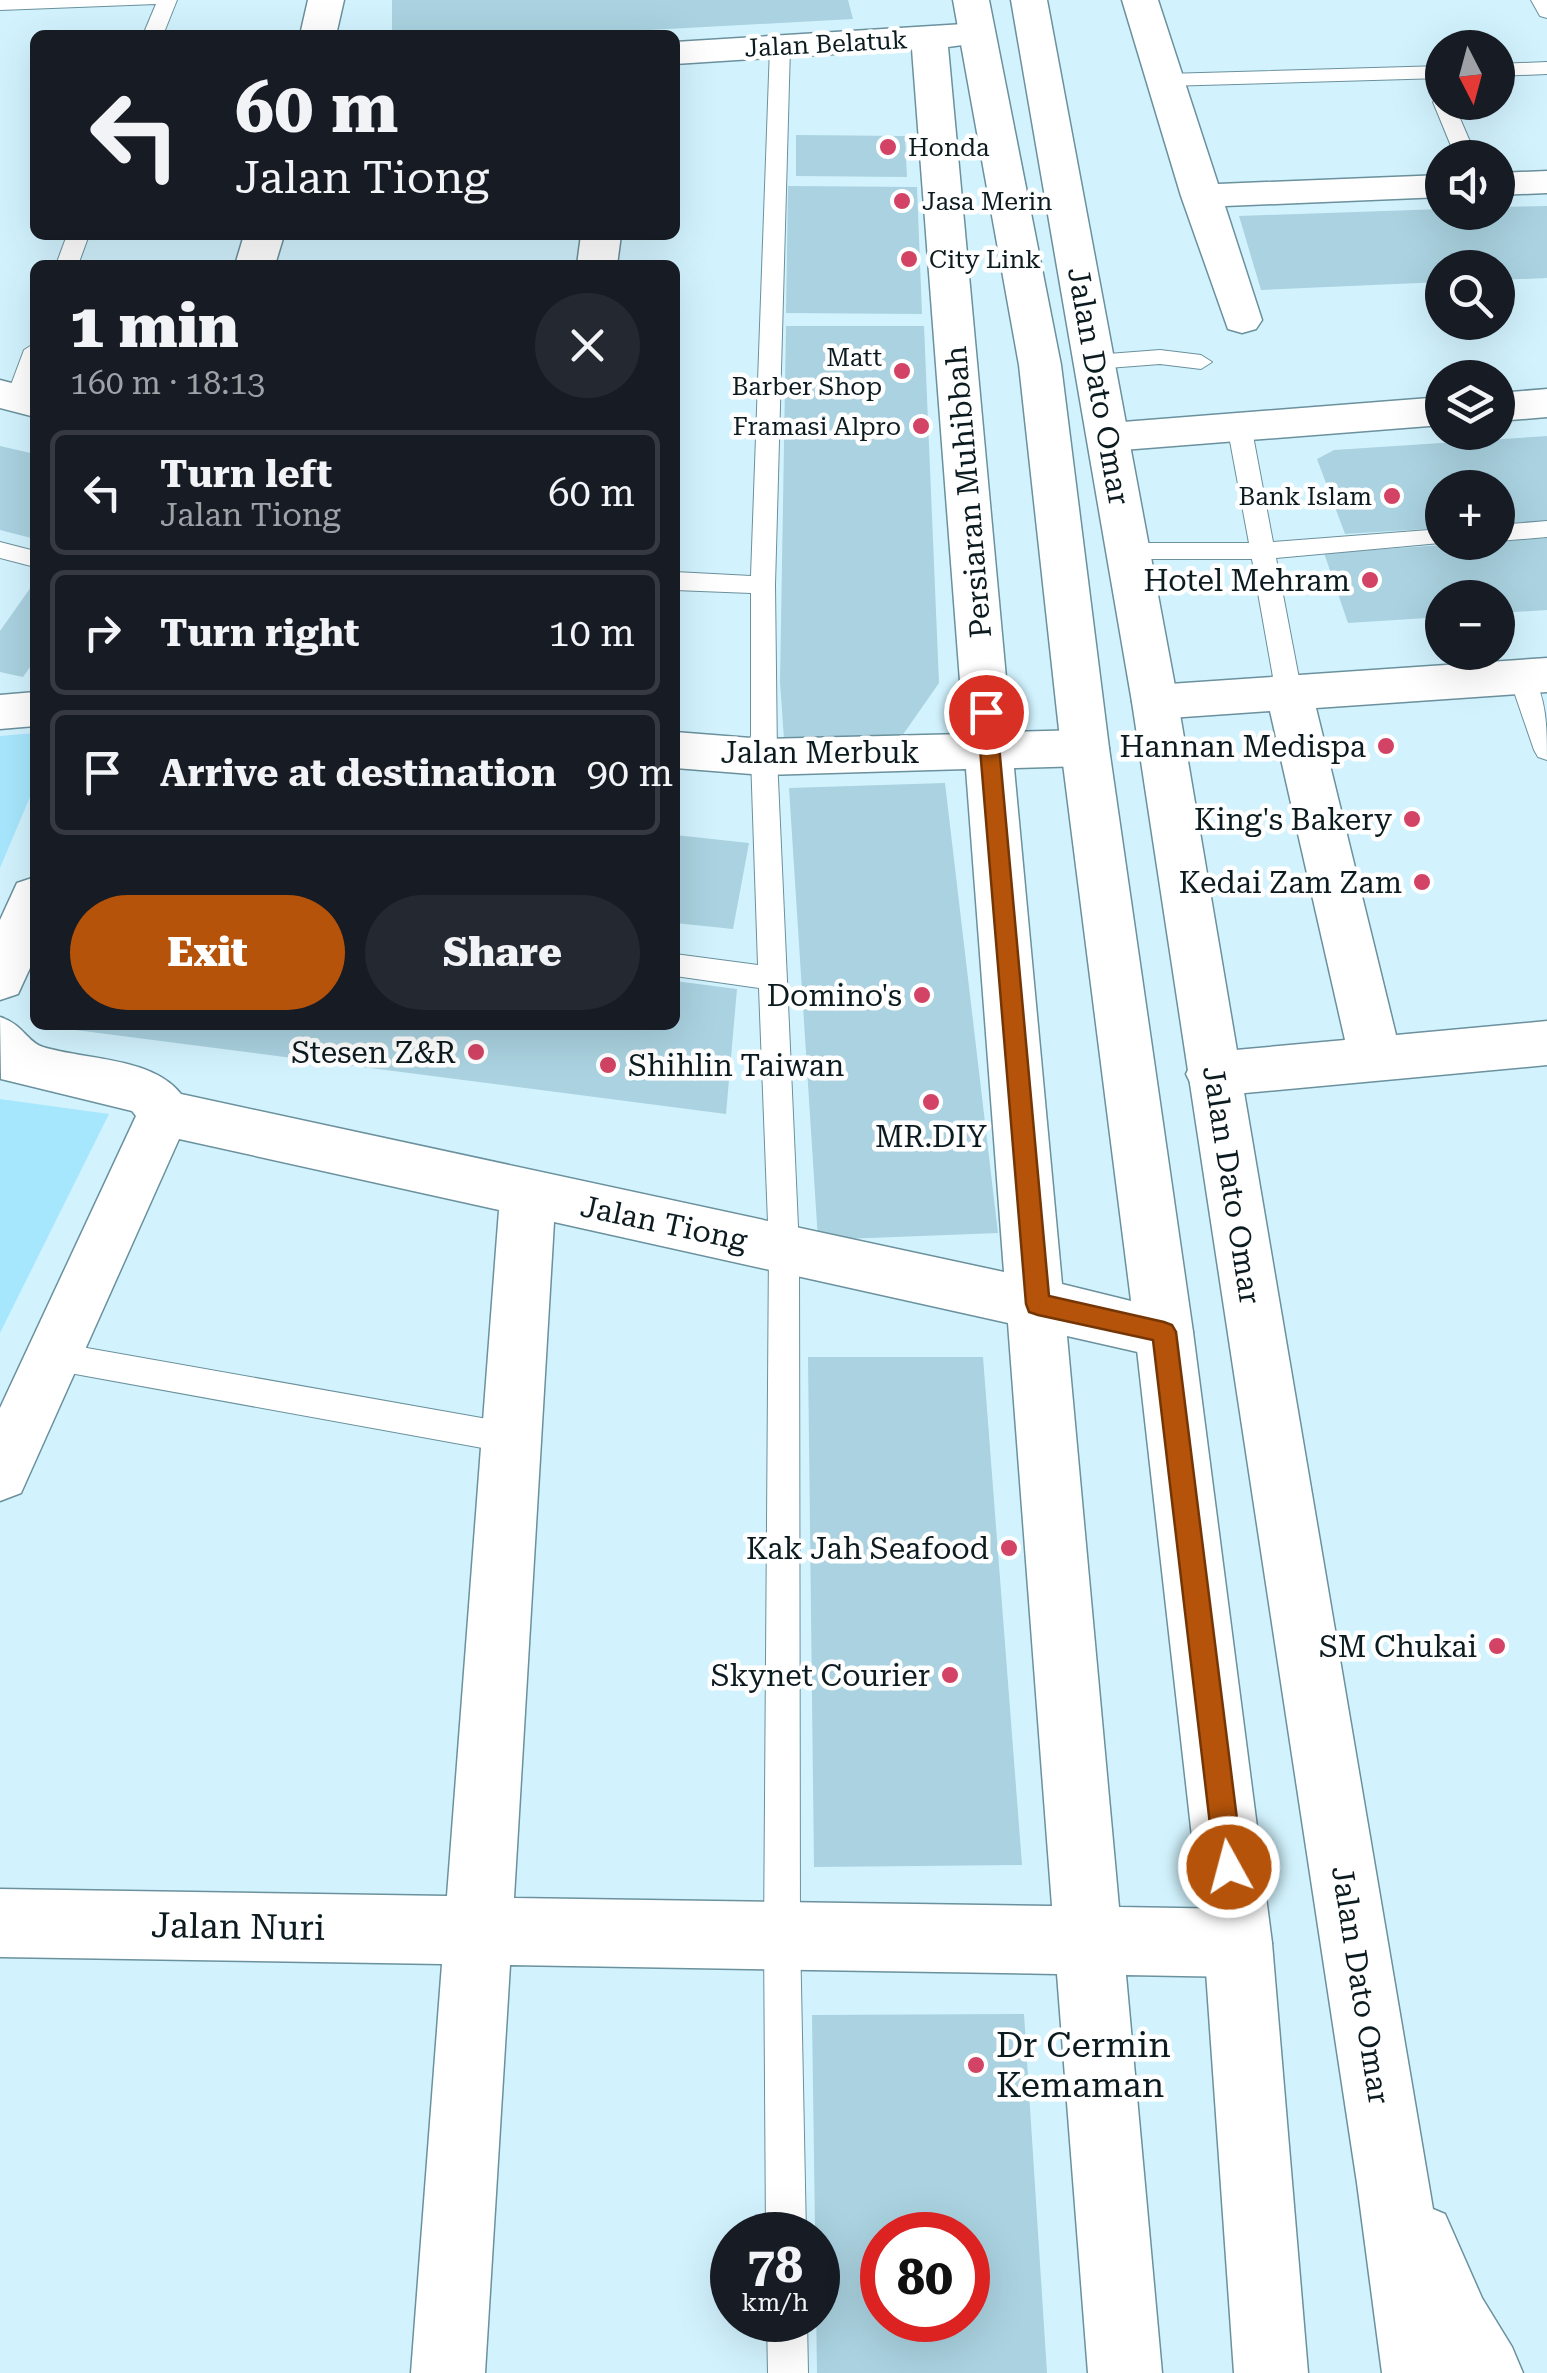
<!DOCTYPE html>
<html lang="en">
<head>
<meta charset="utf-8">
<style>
	:root { --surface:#171b24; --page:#242831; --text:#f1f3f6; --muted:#9ea1a6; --line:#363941; --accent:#b45309 }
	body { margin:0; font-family:"Roboto Serif",serif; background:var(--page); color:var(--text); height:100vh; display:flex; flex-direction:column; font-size:38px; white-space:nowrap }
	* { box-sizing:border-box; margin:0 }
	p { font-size:32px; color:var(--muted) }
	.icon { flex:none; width:55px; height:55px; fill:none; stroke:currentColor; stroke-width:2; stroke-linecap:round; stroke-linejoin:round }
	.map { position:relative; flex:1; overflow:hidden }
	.drawer { position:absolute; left:30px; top:260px; width:650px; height:770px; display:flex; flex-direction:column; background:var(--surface); border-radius:15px; box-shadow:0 10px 40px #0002 }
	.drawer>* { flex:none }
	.banner { position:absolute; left:30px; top:30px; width:650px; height:210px; border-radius:15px; box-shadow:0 10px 40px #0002; background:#171b24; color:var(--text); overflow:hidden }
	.needle { width:65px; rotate:174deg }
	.controls { position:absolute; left:1425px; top:30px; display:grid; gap:20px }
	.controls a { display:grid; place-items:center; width:90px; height:90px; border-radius:50%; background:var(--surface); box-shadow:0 10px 40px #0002; font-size:50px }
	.speed { position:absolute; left:710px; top:2212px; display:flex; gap:20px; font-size:50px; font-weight:700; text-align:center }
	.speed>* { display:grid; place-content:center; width:130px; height:130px; border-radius:50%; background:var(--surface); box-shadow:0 10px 40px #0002; line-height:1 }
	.speed small { font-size:25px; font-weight:400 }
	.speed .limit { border:15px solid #d22; background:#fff; color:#111 }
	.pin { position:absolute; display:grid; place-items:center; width:85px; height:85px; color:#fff; margin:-42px; border:5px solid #fff; border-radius:50%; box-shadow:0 2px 10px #0007 }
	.me { position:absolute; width:110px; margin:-55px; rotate:353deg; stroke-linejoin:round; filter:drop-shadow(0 0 8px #0008) }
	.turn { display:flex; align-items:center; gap:35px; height:210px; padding:0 40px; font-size:45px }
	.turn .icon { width:130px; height:130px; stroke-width:2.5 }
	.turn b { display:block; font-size:70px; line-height:85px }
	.round { display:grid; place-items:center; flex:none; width:105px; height:105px; border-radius:52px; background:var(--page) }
	.overview { display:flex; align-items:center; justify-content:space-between; height:170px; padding:0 40px }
	h1 { font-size:60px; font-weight:800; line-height:75px }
	.cta { display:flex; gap:20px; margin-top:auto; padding:20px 40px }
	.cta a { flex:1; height:115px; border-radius:60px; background:var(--accent); color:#fff; font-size:40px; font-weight:800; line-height:115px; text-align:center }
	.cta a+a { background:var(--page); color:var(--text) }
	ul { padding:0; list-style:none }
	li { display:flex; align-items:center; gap:30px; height:125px; margin:0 20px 15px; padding:0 20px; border:5px solid var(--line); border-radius:15px }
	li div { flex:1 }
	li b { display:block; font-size:38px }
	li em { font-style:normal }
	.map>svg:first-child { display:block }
</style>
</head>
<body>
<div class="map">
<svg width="1547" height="2373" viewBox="0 0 1547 2373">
	<rect width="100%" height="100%" fill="#d2f3fe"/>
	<path fill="#a7e7fd" d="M35,733V785L0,868V736Z
		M0,1099L109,1114L0,1333Z"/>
	<path fill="#aad2e0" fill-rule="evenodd" d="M392,0H848L853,19L557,35H392Z
		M796,135L905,136L907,177L796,176Z
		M788,186L917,187L922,314L786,313Z
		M1547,206V278L1498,280V268H1442V282L1261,290L1239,216L1442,209V212H1498V207Z
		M786,326H924L939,683L902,736L784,739L780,682Z
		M1547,436V521L1498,524V488H1442V528L1345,534L1317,459L1334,450Z
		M0,446L35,454V539L0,530Z
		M1547,538V610L1498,613V598H1442V617L1348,623L1324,553Z
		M31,587L35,588V660L23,677L0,672V631Z
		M945,783L998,1233L818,1240L789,788Z
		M675,835L749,843L733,929L675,923Z
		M675,981L737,989L726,1114L52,1027L675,1025Z
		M808,1357H983L1022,1865L814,1867Z
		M1024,2014L1047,2373H817L812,2015ZM882,2235H968V2320H882Z"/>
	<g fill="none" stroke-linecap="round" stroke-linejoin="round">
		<g stroke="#6a919d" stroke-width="2">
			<path id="service" d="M0,0H177L163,35H143L156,4L0,10Z
				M1531,0H1547V18L1540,16Z
				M780,41L790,47L775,585L777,757L799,1249L800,1935L806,2235H766L764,1935L769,1249L759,988L675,976V954L758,965L751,757V593L675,590V572L751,576L770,47Z
				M1547,62V74L1498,76V64Z
				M1442,66V78L1166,86L1156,80L1166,74Z
				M1442,96V102H1453L1477,158H1456L1433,102Z
				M67,235H89L78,265H56Z
				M35,343C35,363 40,398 17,405L9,403L6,398L24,350Z
				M1160,350L1201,355L1212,362L1201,369L1160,364L1095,369L1084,362L1095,355Z
				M1239,417L1251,425L1273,542L1442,529V542H1451L1276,558L1302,694L1298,701H1280L1276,694L1252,559H1129L1117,551L1129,543H1249L1227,425Z
				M1547,521V537L1498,541V525Z
				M0,542L35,551V567L0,558Z
				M1522,668L1531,671C1547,700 1547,727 1547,760L1538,757L1534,750L1509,677L1513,671Z
				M53,1342L510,1423L521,1427L526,1438L521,1449L510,1453L53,1370L42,1366L37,1356L42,1346Z
				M767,2320H807L808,2373H768Z"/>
		</g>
		<g stroke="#6a919d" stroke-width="3">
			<path id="minor" d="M308,0H344L336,35H300Z
				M1122,0H1158L1218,184L1442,175V197L1225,206L1262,320L1256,329L1242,333L1228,329L1181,196Z
				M964,24L977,27L982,35L977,43L948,47L1011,732L1085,730L1102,735L1109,748L1102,761L1085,766L1014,768L1062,1284L1184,1314L1193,1332L1184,1350L1164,1358L1067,1336L1119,1907L1238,1909L1262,1919L1272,1943L1262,1967L1238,1977L1126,1975L1162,2373H1088L1057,1974L510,1965L485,2373H411L442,1964L0,1957V1889L447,1896L499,1210L179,1139L21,1493L0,1501V1408L136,1116L132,1111L1,1079L0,1017C23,1024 28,1043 43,1047C86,1060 152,1057 181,1094L1004,1272L966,769L764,775L675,768V732L764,739L964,734L912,49L675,64V42ZM554,1222L1008,1323L1052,1906L514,1898Z
				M1547,171V193L1498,195V173Z
				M244,235H284L275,265H235Z
				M581,235H621L617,265H577Z
				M0,380L35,389V417L0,408Z
				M1547,389V417L1498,421V393Z
				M1442,397V425L1110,451L1095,447L1089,437L1095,427L1110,423Z
				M1547,658V692L1316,708L1396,1035L1547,1021V1065L1213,1096L1194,1090L1186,1074L1194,1058L1213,1052L1345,1040L1270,711L1155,719L1138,714L1132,702L1138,690L1155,685Z
				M35,692V726L0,729V695Z
				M35,877V957L18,994L0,1000V920L17,883Z"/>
		</g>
		<g stroke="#6a919d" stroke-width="3">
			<path id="trunk" d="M953,0H989L1061,365L1109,748L1193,1332L1272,1943L1308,2373H1234L1204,1943L1135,1332L1061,748L1019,365Z
				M1011,0H1047L1178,702L1433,2209L1445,2214L1482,2298L1512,2347L1523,2373H1382L1357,2183L1132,702Z"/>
		</g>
		<use href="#service" fill="#fff" fill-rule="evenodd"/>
		<use href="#minor" fill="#fff" fill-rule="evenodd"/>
		<use href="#trunk" fill="#fff" fill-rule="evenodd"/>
	</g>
	<path fill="#b45309" stroke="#753606" stroke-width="2.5" d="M986,704L996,712L1049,1296L1164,1322L1172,1325L1176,1332L1243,1867L1239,1877L1229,1881L1219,1877L1215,1867L1153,1340L1038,1315L1029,1312L1026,1304L977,712Z"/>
	<g fill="#d24365" stroke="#fff" stroke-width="4">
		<circle cx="888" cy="147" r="10"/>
		<circle cx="902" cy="201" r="10"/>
		<circle cx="909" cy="259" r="10"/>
		<circle cx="902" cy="371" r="10"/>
		<circle cx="921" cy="426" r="10"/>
		<circle cx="1392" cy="496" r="10"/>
		<circle cx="1370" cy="580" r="10"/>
		<circle cx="1386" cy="746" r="10"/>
		<circle cx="1412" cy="819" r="10"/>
		<circle cx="1422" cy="882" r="10"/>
		<circle cx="922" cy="995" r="10"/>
		<circle cx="476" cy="1052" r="10"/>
		<circle cx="608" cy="1065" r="10"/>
		<circle cx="931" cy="1102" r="10"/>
		<circle cx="1009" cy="1548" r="10"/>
		<circle cx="1497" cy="1646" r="10"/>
		<circle cx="950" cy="1675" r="10"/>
		<circle cx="976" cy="2065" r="10"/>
	</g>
	<g text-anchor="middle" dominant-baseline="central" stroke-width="9" stroke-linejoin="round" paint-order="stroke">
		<g font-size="25" fill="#0c1b20" stroke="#fff">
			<text transform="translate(826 44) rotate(-3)">Jalan Belatuk</text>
		</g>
		<g font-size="25" fill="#0c1b20" stroke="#fff" text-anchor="start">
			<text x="908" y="147">Honda</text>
			<text x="922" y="201">Jasa Merin</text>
			<text x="929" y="259">City Link</text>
			<text x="882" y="357" text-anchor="end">Matt<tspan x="882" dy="29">Barber Shop</tspan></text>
			<text x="901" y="426" text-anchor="end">Framasi Alpro</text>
			<text x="1372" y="496" text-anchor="end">Bank Islam</text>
		</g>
		<g font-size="30" fill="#0c1b20" stroke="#fff">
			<text transform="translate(1099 386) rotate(80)">Jalan Dato Omar</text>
			<text transform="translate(968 492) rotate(-95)">Persiaran Muhibbah</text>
			<text x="820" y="752">Jalan Merbuk</text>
			<text transform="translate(1232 1185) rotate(81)">Jalan Dato Omar</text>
			<text transform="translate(664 1223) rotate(12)">Jalan Tiong</text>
			<text transform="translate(1361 1985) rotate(81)">Jalan Dato Omar</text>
		</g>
		<g font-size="30" fill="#0c1b20" stroke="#fff" text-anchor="end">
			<text x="1350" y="580">Hotel Mehram</text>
			<text x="1366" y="746">Hannan Medispa</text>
			<text x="1392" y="819">King's Bakery</text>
			<text x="1402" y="882">Kedai Zam Zam</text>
			<text x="902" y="995">Domino's</text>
			<text x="456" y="1052">Stesen Z&amp;R</text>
			<text x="628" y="1065" text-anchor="start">Shihlin Taiwan</text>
			<text x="931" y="1136" text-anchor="middle">MR.DIY</text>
			<text x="989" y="1548">Kak Jah Seafood</text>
			<text x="1477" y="1646">SM Chukai</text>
			<text x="930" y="1675">Skynet Courier</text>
		</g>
		<g font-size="35" fill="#0c1b20" stroke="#fff">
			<text transform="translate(238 1927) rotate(1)">Jalan Nuri</text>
		</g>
		<g font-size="35" fill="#0c1b20" stroke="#fff" text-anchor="start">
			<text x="996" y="2045">Dr Cermin<tspan x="996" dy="40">Kemaman</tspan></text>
		</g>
	</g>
</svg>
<div class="controls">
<a><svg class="needle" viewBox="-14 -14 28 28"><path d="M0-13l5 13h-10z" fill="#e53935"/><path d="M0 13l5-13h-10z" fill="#9ea1a6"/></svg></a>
<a><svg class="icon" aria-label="sound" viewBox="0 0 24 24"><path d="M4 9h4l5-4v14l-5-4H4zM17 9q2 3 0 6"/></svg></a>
<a><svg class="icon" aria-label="search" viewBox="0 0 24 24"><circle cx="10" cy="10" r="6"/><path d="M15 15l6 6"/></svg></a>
<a><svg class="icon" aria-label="layers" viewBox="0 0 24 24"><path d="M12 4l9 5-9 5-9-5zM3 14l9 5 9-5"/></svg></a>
<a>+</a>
<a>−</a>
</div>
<div class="speed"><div>78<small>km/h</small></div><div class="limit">80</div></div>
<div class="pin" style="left:986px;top:712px;background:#d93025"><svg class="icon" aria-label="arrive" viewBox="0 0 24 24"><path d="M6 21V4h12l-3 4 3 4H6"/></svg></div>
<svg class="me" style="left:1229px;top:1867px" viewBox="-20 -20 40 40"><circle r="17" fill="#b45309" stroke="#fff" stroke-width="3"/><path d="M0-11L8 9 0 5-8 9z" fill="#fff"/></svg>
<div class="banner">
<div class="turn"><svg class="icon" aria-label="left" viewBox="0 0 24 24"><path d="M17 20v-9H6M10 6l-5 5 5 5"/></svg><div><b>60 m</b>Jalan Tiong</div></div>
</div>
<section class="drawer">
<div class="overview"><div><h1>1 min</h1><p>160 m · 18:13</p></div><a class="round"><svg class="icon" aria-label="close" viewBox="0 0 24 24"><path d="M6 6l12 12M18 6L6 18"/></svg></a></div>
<ul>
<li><svg class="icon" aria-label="left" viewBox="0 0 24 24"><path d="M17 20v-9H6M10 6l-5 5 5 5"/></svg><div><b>Turn left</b><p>Jalan Tiong</p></div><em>60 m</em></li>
<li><svg class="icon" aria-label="right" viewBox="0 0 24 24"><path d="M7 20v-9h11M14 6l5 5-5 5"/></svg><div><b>Turn right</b></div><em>10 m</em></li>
<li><svg class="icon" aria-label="arrive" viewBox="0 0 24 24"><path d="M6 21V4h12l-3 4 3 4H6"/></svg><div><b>Arrive at destination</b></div><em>90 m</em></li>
</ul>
<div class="cta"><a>Exit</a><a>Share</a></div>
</section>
</div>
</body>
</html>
